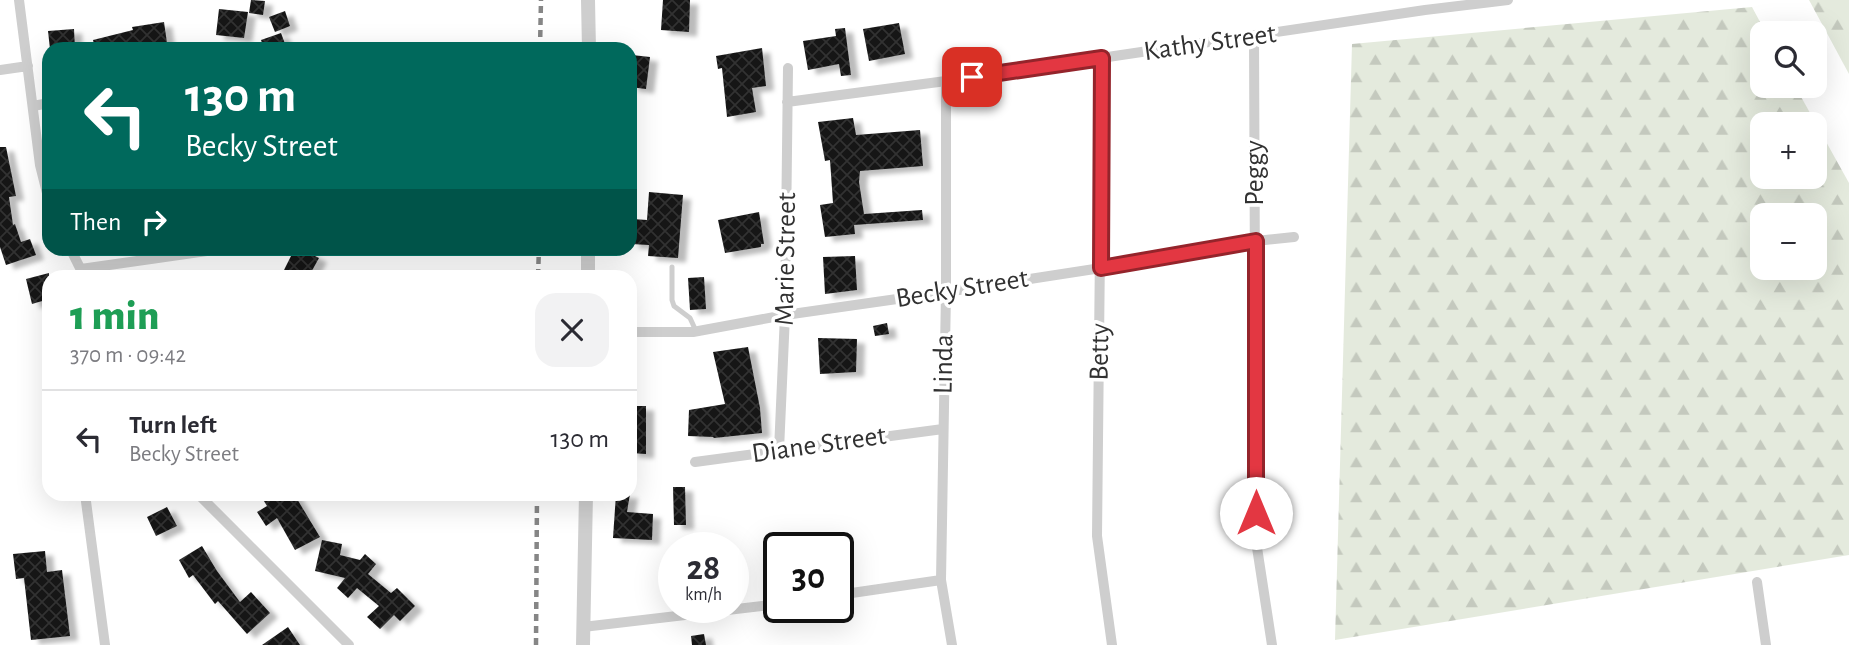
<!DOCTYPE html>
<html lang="en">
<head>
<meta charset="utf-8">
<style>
	:root { --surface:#fff; --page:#f2f2f3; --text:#2b2b33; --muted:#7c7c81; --line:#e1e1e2 }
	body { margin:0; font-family:"Alegreya Sans",sans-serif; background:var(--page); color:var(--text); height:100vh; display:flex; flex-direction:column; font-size:26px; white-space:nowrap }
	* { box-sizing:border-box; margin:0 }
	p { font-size:23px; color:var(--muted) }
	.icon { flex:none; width:38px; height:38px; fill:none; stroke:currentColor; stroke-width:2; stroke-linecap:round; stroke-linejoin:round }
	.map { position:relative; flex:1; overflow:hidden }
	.drawer { position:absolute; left:42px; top:270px; width:595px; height:231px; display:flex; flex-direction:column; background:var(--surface); border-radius:21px; box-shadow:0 7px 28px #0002 }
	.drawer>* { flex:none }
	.guide { position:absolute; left:42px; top:42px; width:595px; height:214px; border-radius:21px; box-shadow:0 7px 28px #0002; background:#00695c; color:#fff; overflow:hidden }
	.fabs { position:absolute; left:1750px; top:21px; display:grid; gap:14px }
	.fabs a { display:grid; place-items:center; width:77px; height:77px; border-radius:14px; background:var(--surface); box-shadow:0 7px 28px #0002; font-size:35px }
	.speed { position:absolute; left:658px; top:532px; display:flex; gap:14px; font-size:35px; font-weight:700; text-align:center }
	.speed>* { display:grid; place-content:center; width:91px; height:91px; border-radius:50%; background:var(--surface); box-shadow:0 7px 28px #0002; line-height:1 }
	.speed small { font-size:18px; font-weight:400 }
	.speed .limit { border:4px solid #111; border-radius:10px; background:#fff; color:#111 }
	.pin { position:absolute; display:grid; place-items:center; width:60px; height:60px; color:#fff; margin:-30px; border-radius:14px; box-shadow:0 4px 10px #0006 }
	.me { position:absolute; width:77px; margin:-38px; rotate:0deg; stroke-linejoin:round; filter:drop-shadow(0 0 5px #0008) }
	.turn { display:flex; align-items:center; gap:24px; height:147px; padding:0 28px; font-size:32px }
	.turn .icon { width:91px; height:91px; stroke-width:2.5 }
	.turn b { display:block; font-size:49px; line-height:60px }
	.then { display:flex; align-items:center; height:66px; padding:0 28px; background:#0003; gap:14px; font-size:26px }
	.round { display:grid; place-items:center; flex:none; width:74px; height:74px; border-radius:21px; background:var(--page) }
	.summary { display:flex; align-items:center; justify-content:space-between; height:119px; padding:0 28px }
	h1 { font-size:42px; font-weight:800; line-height:52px; color:#1e9e55 }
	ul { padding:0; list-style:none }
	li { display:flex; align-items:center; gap:21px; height:98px; padding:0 28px; border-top:2px solid var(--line) }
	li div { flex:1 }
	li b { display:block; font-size:26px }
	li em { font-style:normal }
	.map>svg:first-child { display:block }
</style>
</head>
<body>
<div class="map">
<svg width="1849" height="645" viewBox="0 0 1849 645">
	<defs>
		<pattern id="forest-firs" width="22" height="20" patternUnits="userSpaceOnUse" patternTransform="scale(1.75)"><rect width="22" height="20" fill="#e4eadd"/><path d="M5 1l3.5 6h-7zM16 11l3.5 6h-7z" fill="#c4c9be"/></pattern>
		<pattern id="building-cross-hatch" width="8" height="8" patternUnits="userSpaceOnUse" patternTransform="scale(1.75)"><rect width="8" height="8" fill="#181818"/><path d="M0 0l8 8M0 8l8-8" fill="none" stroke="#313131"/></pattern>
		<filter id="shadow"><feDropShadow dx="8" dy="4.5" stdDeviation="2" flood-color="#0004"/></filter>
	</defs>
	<rect width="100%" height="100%" fill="#fff"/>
	<path fill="url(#forest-firs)" fill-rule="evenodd" d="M1809,0H1849V74Z
		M1752,7L1766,33H1762V86H1795L1849,183V555L1335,640L1352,44ZM1762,124H1815V177H1762ZM1762,215H1815V268H1762Z"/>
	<path fill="url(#building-cross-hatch)" filter="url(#shadow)" d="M251,0L265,1L263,15L249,13Z
		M663,0H690L689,32L661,30Z
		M219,9L248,12L244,38L216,35Z
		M285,11L290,26L275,32L269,17Z
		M164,22L167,43L150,46V49H95L93,40L133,30L132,27Z
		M899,23L905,54L869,61L863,29Z
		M845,28L851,75L841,76L839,64L808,70L803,41L836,36L835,29Z
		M74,29L75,49H50L48,31Z
		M281,33L287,49H264L261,40Z
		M762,48L766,86L752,88L756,112L727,117L722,68L718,69L716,56Z
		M632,55L650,57L646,89L630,87Z
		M853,118L856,135L920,130L923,166L860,171L859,182L864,214L922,210L923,220L854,225L855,234L825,237L820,205L833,203L830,160L825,161L818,122Z
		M0,147H6L16,196L9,197L13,225L15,224L21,242L30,239L36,255L6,265L0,247Z
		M649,192L683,195L678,258L648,256L649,245L631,244L633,219L647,220Z
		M759,212L764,244H761V247L725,253L718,220Z
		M295,248H299L319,258L309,276H281Z
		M855,256L857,290L825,294L823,257Z
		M49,273V299L32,304L26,279Z
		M704,277L706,309L690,310L688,278Z
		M887,323L889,334L875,336L873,326Z
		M818,338L857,339L856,372L820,374Z
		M748,347L760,408L762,433L714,438L713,437L688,436L689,410L725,404L713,352Z
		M630,406H646V454L630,453Z
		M673,487H685L686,525H674Z
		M268,494H294L320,537L295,550L277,518L266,526L257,512L267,506L262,498Z
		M616,494H630L627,512L653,514L652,540L613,538Z
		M167,507L177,526L156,536L147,517Z
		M322,540L342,544L340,555L360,560L365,554L376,564L368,574L391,593L397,588L415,606L400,621L394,615L380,629L367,617L379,606L357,588L348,598L337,588L345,578L315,571Z
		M202,546L217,571L240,602L251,592L270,613L247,634L218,601L215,604L193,575L189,578L179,560Z
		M45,551L47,572L62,570L70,636L31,640L24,578L16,579L13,554Z
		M288,627L300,645H262Z
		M704,634L706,645H692L691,636Z"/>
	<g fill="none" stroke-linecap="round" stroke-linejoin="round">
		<path stroke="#cecece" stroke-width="5" d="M672,267V300L674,306L690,318L696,331"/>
		<path stroke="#cecece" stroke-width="10" d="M19,0L40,165L49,201
			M1254,37L1256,541L1272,645
			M1102,58L1097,536L1112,645
			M0,70L28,66
			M946,81V292L941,580L952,645
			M787,102L946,81L1425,10L1508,0
			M33,106L49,103
			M70,248L84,276
			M81,269L228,248
			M630,332H693L785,315L946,292L1101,268L1256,241L1294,237
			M779,450L785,315L788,68
			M695,462L943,429
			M85,494L105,645
			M198,494L349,645
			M1757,582L1766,645
			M838,595L941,580
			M583,627L779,604"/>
		<path stroke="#cecece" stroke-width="14" d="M588,0L589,49
			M588,276V248
			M583,645L586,494"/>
		<path stroke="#868686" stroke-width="4.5" stroke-dasharray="7 5" stroke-linecap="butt" d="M540,49L541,0
			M538,276L539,248
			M536,645L537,494"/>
	</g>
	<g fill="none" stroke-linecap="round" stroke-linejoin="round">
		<g stroke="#94242b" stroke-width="18">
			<path id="route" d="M972,77L1102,58L1101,268L1256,241V513"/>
		</g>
		<use href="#route" stroke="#e33742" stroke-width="12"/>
	</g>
	<g text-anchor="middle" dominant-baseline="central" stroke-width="7" stroke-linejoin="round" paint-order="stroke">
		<g font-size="28" fill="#313131" stroke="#fff">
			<text transform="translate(1210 43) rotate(-8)">Kathy Street</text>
			<text transform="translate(1255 173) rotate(-90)">Peggy</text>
			<text transform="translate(786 259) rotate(-89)">Marie Street</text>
			<text transform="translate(962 289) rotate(-9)">Becky Street</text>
			<text transform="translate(1100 352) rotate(-89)">Betty</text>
			<text transform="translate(944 364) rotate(-89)">Linda</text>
			<text transform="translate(819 445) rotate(-8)">Diane Street</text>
		</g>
	</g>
</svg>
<div class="fabs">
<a><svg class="icon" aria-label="search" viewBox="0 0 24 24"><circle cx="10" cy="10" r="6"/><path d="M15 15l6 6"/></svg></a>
<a>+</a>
<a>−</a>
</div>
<div class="speed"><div>28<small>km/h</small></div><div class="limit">30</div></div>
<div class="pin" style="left:972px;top:77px;background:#d93025"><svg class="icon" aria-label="arrive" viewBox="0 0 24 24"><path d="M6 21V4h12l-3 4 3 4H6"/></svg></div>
<svg class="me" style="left:1256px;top:513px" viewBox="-20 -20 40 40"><circle r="19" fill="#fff"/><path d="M0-13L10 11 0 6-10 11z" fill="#e33742"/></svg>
<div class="guide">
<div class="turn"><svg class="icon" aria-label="left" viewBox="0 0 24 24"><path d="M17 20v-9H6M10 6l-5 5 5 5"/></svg><div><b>130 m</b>Becky Street</div></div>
<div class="then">Then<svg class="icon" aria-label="right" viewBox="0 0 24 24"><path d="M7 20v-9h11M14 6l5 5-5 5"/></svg></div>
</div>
<section class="drawer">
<div class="summary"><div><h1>1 min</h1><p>370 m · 09:42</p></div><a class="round"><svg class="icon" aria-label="close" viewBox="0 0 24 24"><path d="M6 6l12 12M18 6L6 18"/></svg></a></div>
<ul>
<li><svg class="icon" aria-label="left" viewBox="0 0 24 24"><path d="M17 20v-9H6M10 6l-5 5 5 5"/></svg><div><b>Turn left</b><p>Becky Street</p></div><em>130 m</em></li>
</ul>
</section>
</div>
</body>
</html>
